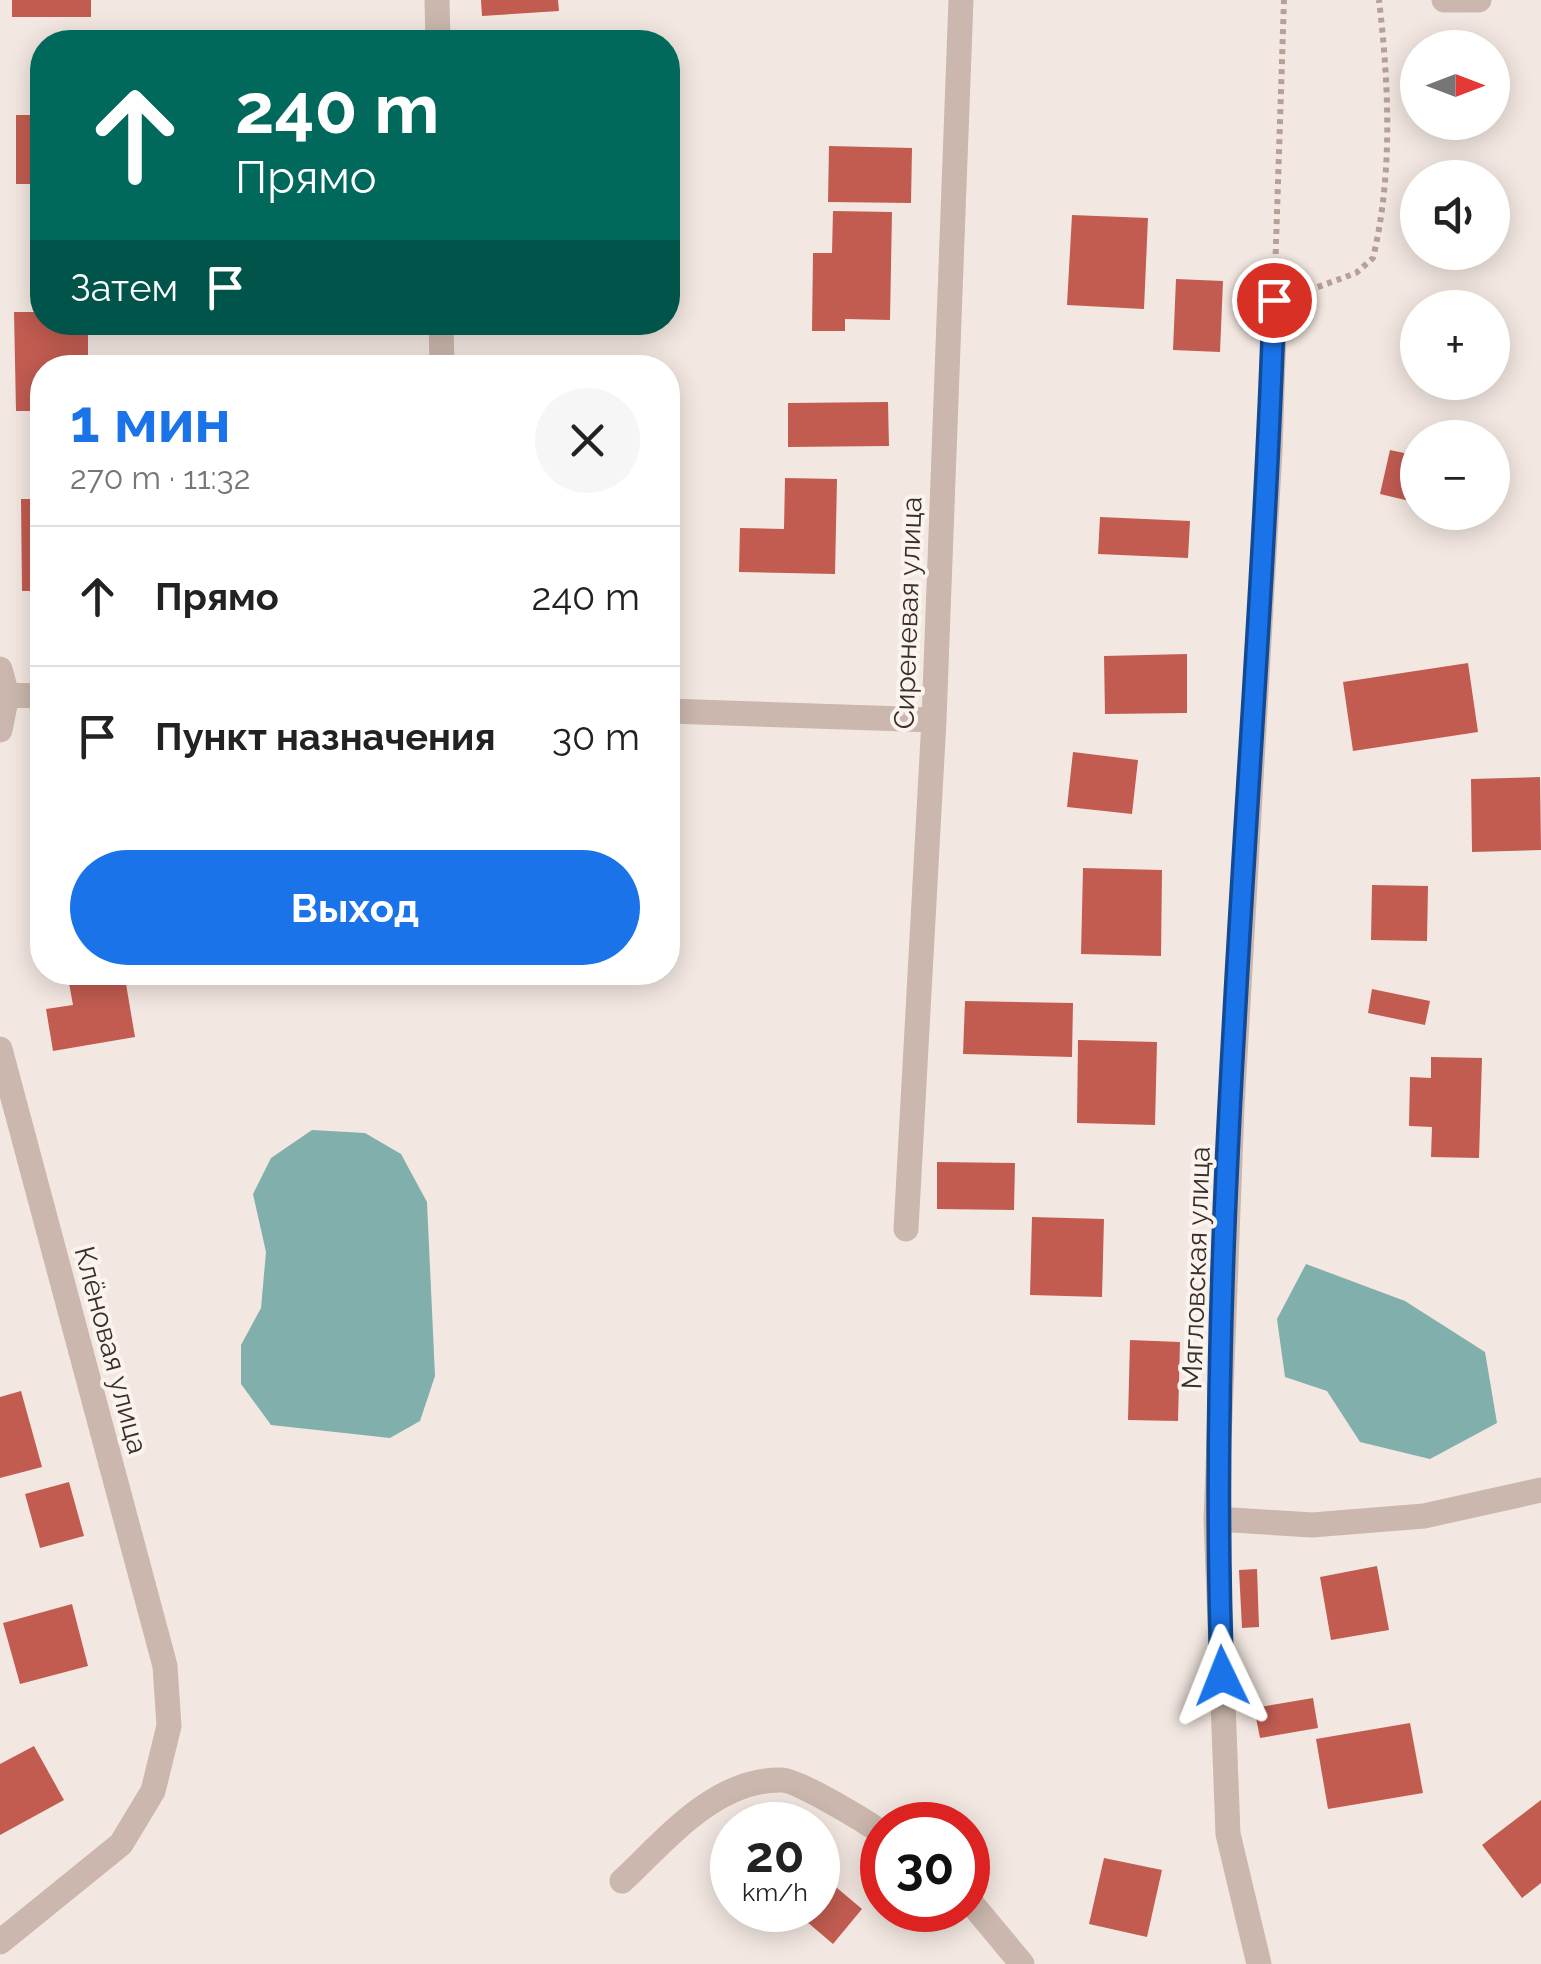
<!DOCTYPE html>
<html lang="ru">
<head>
<meta charset="utf-8">
<style>
	:root { --surface:#fff; --page:#f6f6f6; --text:#222; --muted:#767676; --line:#e0e0e0; --accent:#1a73e8 }
	body { margin:0; font-family:Raleway,sans-serif; background:var(--page); color:var(--text); height:100vh; display:flex; flex-direction:column; font-size:38px; white-space:nowrap }
	* { box-sizing:border-box; margin:0 }
	p { font-size:32px; color:var(--muted) }
	.icon { flex:none; width:55px; height:55px; fill:none; stroke:currentColor; stroke-width:2; stroke-linecap:round; stroke-linejoin:round }
	.map { position:relative; flex:1; overflow:hidden }
	.drawer { position:absolute; left:30px; top:355px; width:650px; height:630px; display:flex; flex-direction:column; background:var(--surface); border-radius:40px; box-shadow:0 5px 25px #0003 }
	.drawer>* { flex:none }
	.guide { position:absolute; left:30px; top:30px; width:650px; height:305px; border-radius:40px; box-shadow:0 5px 25px #0003; background:#00695c; color:#fff; overflow:hidden }
	.needle { width:65px; rotate:90deg }
	.buttons { position:absolute; left:1400px; top:30px; display:grid; gap:20px }
	.buttons a { display:grid; place-items:center; width:110px; height:110px; border-radius:50%; background:var(--surface); box-shadow:0 5px 25px #0003; font-size:50px }
	.speed { position:absolute; left:710px; top:1802px; display:flex; gap:20px; font-size:50px; font-weight:700; text-align:center }
	.speed>* { display:grid; place-content:center; width:130px; height:130px; border-radius:50%; background:var(--surface); box-shadow:0 5px 25px #0003; line-height:1 }
	.speed small { font-size:25px; font-weight:400 }
	.speed .limit { border:15px solid #d22; background:#fff; color:#111 }
	.pin { position:absolute; display:grid; place-items:center; width:85px; height:85px; color:#fff; margin:-42px; border:5px solid #fff; border-radius:50%; box-shadow:0 2px 10px #0007 }
	.me { position:absolute; width:110px; margin:-55px; rotate:358deg; stroke-linejoin:round; filter:drop-shadow(0 0 8px #0008) }
	.turn { display:flex; align-items:center; gap:35px; height:210px; padding:0 40px; font-size:45px }
	.turn .icon { width:130px; height:130px; stroke-width:2.5 }
	.turn b { display:block; font-size:70px; line-height:85px }
	.then { display:flex; align-items:center; height:95px; padding:0 40px; background:#0003; gap:20px; font-size:38px }
	.round { display:grid; place-items:center; flex:none; width:105px; height:105px; border-radius:52px; background:var(--page) }
	.summary { display:flex; align-items:center; justify-content:space-between; height:170px; padding:0 40px }
	h1 { font-size:60px; font-weight:700; line-height:75px; color:var(--accent) }
	.action { display:flex; gap:20px; margin-top:auto; padding:20px 40px }
	.action a { flex:1; height:115px; border-radius:60px; background:var(--accent); color:#fff; font-size:40px; font-weight:700; line-height:115px; text-align:center }
	ul { padding:0; list-style:none }
	li { display:flex; align-items:center; gap:30px; height:140px; padding:0 40px; border-top:2px solid var(--line) }
	li div { flex:1 }
	li b { display:block; font-size:38px }
	li em { font-style:normal }
	.map>svg:first-child { display:block }
</style>
</head>
<body>
<div class="map">
<svg width="1541" height="1964" viewBox="0 0 1541 1964">
	<rect width="100%" height="100%" fill="#f3e8e1"/>
	<path fill="#81afab" d="M312,1130L365,1133L401,1154L427,1202L435,1376L420,1421L390,1438L271,1425L241,1384V1345L261,1308L266,1252L253,1194L271,1158Z
		M1306,1264L1405,1301L1485,1352L1497,1423L1430,1459L1360,1442L1327,1391L1285,1377L1277,1319Z"/>
	<path fill="#c25c51" d="M12,0H91V17H12Z
		M481,0H558L559,11L482,16Z
		M16,115H42V184H16Z
		M829,146L912,148L911,203L828,202Z
		M833,211L892,212L890,320L845,319V331H812L813,253H832Z
		M1072,215L1148,218L1144,309L1067,305Z
		M1176,279L1223,281L1220,352L1173,350Z
		M14,312H42V322H88V368H42V411H16Z
		M888,402L889,446L788,447V403Z
		M1390,450L1418,456V503L1380,494Z
		M785,478L837,479L835,574L739,572L740,528L784,529Z
		M21,499H42V591H22Z
		M1100,517L1190,521L1188,558L1098,554Z
		M1187,654V713L1105,714L1104,656Z
		M1468,663L1478,732L1353,751L1343,682Z
		M1073,752L1138,760L1132,814L1067,807Z
		M1540,777L1541,850L1472,852L1471,779Z
		M1083,868L1162,870L1161,956L1081,954Z
		M1372,885L1428,886L1427,941L1371,940Z
		M67,972H124L135,1037L53,1051L46,1009L73,1005Z
		M1372,989L1430,1001L1425,1025L1368,1013Z
		M965,1001L1073,1003L1072,1057L963,1054Z
		M1078,1040L1157,1042L1155,1125L1077,1123Z
		M1431,1057L1482,1058L1479,1158L1431,1157L1432,1127L1409,1126L1410,1077L1431,1078Z
		M937,1162L1015,1163L1014,1210L937,1209Z
		M1032,1217L1104,1219L1102,1297L1030,1295Z
		M1130,1340L1180,1342L1178,1421L1128,1420Z
		M21,1391L42,1467L0,1478V1397Z
		M69,1482L84,1536L40,1548L25,1494Z
		M1377,1566L1389,1630L1331,1640L1320,1577Z
		M1257,1569L1259,1627L1242,1628L1239,1570Z
		M72,1604L88,1666L20,1684L3,1623Z
		M1313,1698L1318,1728L1260,1738L1254,1708Z
		M1410,1723L1423,1793L1328,1809L1316,1739Z
		M34,1746L64,1800L0,1835V1764Z
		M1541,1800V1883L1522,1898L1482,1845Z
		M1104,1858L1162,1870L1147,1937L1089,1924Z
		M824,1877L862,1909L833,1944L793,1910H818V1885Z"/>
	<g fill="none" stroke-linecap="round" stroke-linejoin="round">
		<path stroke="#b7a097" stroke-width="6" stroke-dasharray="5 5" stroke-linecap="butt" d="M1275,274L1284,0
			M1299,294L1356,273L1373,258C1393,174 1389,86 1379,0"/>
		<path stroke="#cbb7ad" stroke-width="25" d="M437,0L438,42
			M1444,0H1479
			M441,322L442,368
			M0,669L7,695L0,730
			M7,695L42,696
			M668,711L934,720
			M0,1049L165,1666L169,1726L153,1791L121,1844L0,1942
			M906,1229L934,720L961,0
			M1216,1519L1312,1525L1424,1516L1541,1490
			M622,1881C666,1840 715,1779 781,1780C798,1780 865,1821 882,1833
			M968,1899L1022,1964
			M1259,1964L1228,1834L1216,1519L1232,1108L1270,451L1275,301"/>
	</g>
	<g fill="none" stroke-linecap="round" stroke-linejoin="round">
		<g stroke="#114b97" stroke-width="25">
			<path id="route" d="M1222,1676C1205,1218 1259,759 1274,300"/>
		</g>
		<use href="#route" stroke="#1a73e8" stroke-width="18"/>
	</g>
	<g text-anchor="middle" dominant-baseline="central" stroke-width="8" stroke-linejoin="round" paint-order="stroke">
		<g font-size="28" fill="#3a2e2b" stroke="#faf3ee">
			<text transform="translate(908 613) rotate(-88)">Сиреневая улица</text>
			<text transform="translate(1196 1268) rotate(-88)">Мягловская улица</text>
			<text transform="translate(111 1350) rotate(75)">Клёновая улица</text>
		</g>
	</g>
</svg>
<div class="buttons">
<a><svg class="needle" viewBox="-14 -14 28 28"><path d="M0-13l5 13h-10z" fill="#e53935"/><path d="M0 13l5-13h-10z" fill="#767676"/></svg></a>
<a><svg class="icon" aria-label="sound" viewBox="0 0 24 24"><path d="M4 9h4l5-4v14l-5-4H4zM17 9q2 3 0 6"/></svg></a>
<a>+</a>
<a>−</a>
</div>
<div class="speed"><div>20<small>km/h</small></div><div class="limit">30</div></div>
<div class="pin" style="left:1274px;top:300px;background:#d93025"><svg class="icon" aria-label="arrive" viewBox="0 0 24 24"><path d="M6 21V4h12l-3 4 3 4H6"/></svg></div>
<svg class="me" style="left:1222px;top:1676px" viewBox="-20 -20 40 40"><path d="M0-17L14 15 0 8-14 15z" fill="#1a73e8" stroke="#fff" stroke-width="4"/></svg>
<div class="guide">
<div class="turn"><svg class="icon" aria-label="ahead" viewBox="0 0 24 24"><path d="M12 20V5M6 11l6-6 6 6"/></svg><div><b>240 m</b>Прямо</div></div>
<div class="then">Затем<svg class="icon" aria-label="arrive" viewBox="0 0 24 24"><path d="M6 21V4h12l-3 4 3 4H6"/></svg></div>
</div>
<section class="drawer">
<div class="summary"><div><h1>1 мин</h1><p>270 m · 11:32</p></div><a class="round"><svg class="icon" aria-label="close" viewBox="0 0 24 24"><path d="M6 6l12 12M18 6L6 18"/></svg></a></div>
<ul>
<li><svg class="icon" aria-label="ahead" viewBox="0 0 24 24"><path d="M12 20V5M6 11l6-6 6 6"/></svg><div><b>Прямо</b></div><em>240 m</em></li>
<li><svg class="icon" aria-label="arrive" viewBox="0 0 24 24"><path d="M6 21V4h12l-3 4 3 4H6"/></svg><div><b>Пункт назначения</b></div><em>30 m</em></li>
</ul>
<div class="action"><a>Выход</a></div>
</section>
</div>
</body>
</html>
